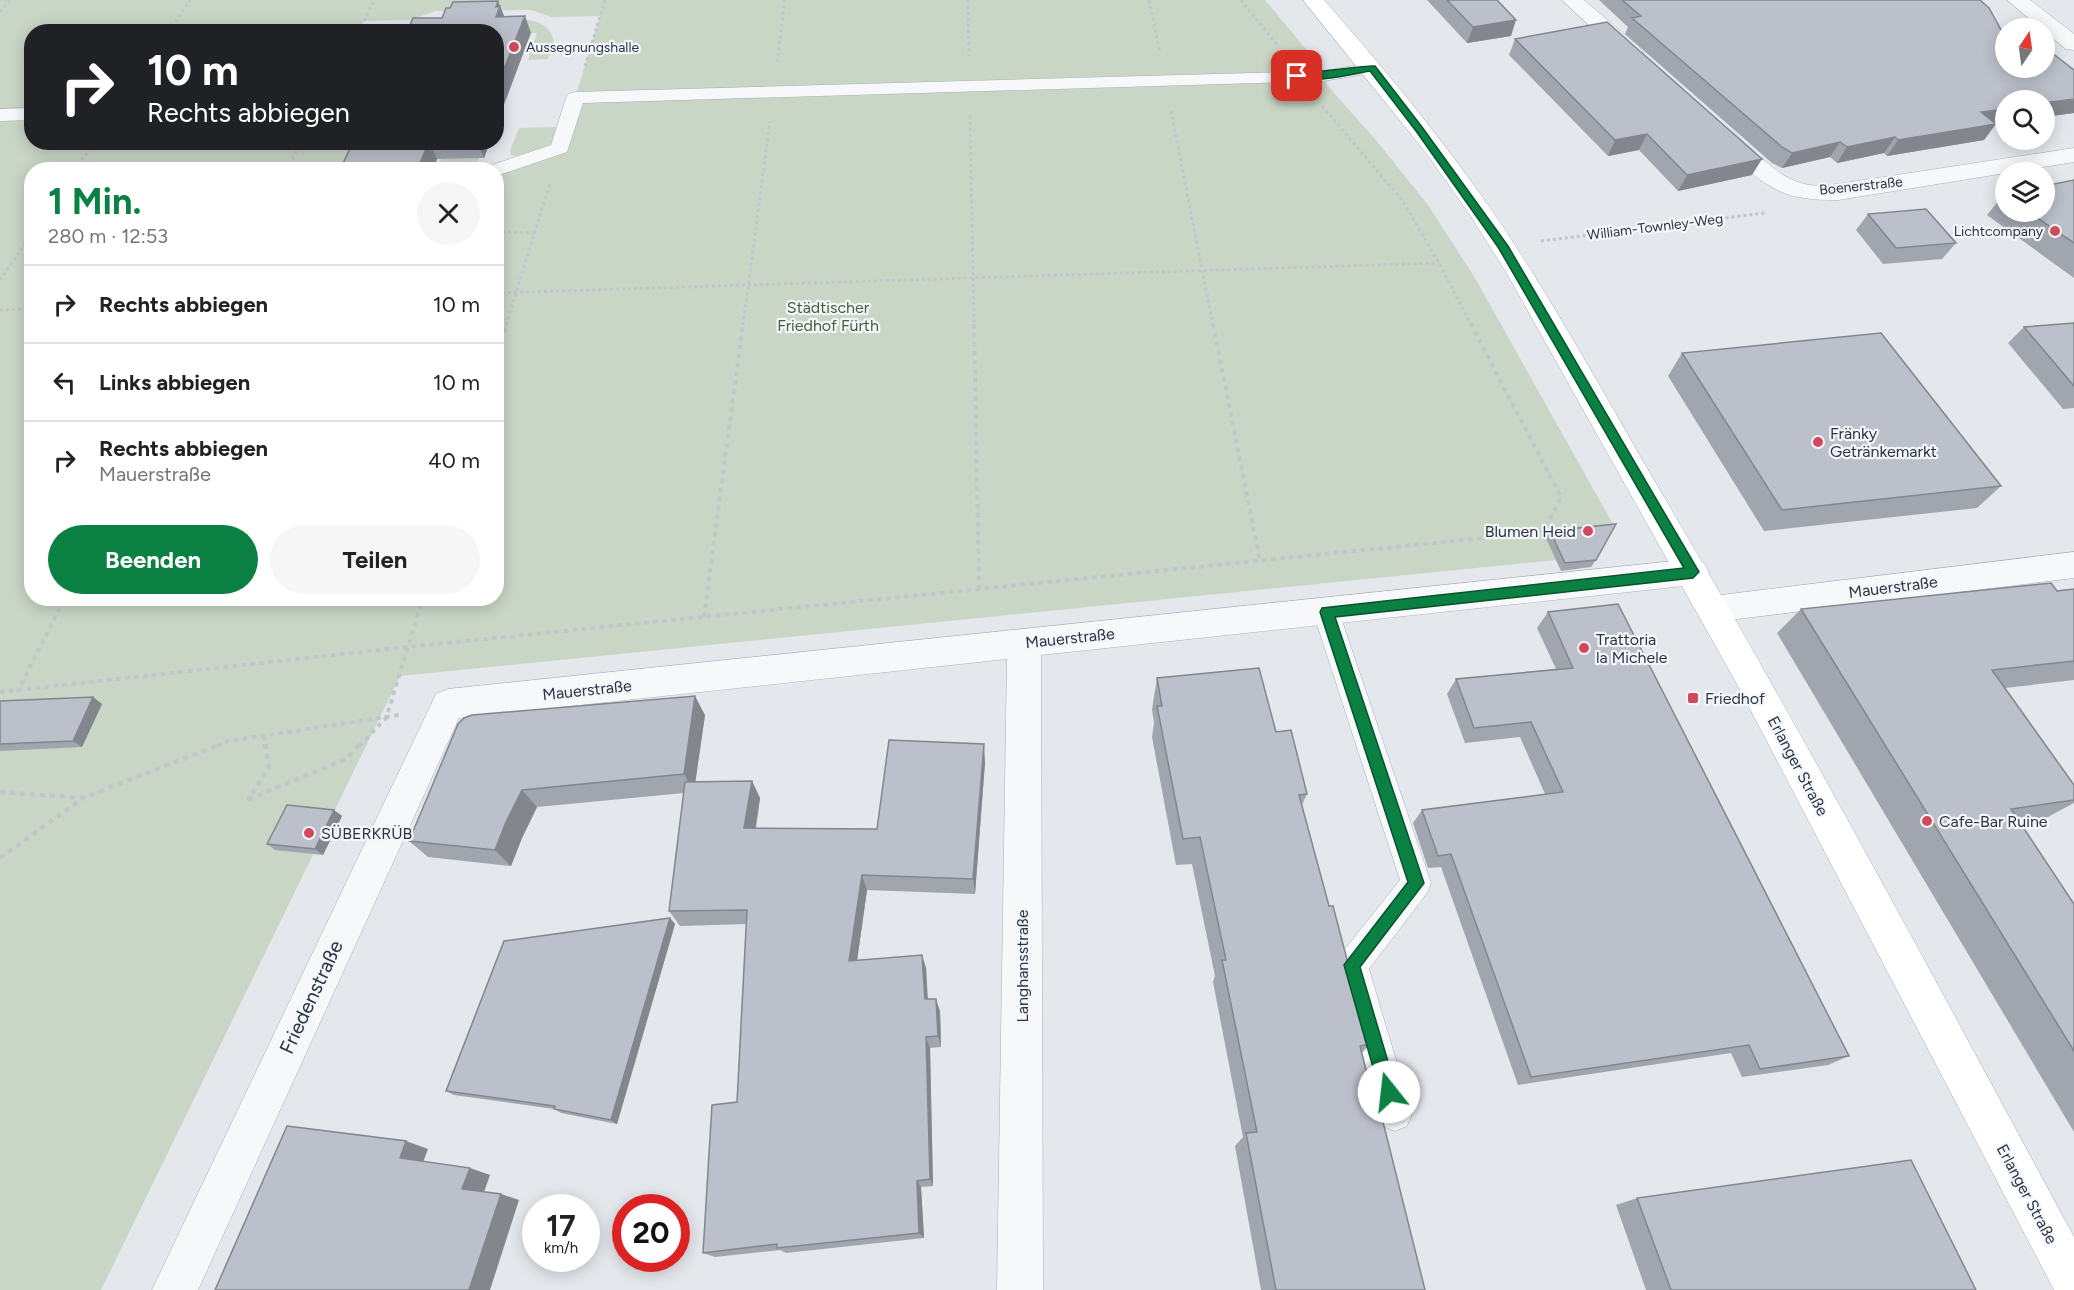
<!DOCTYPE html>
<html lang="de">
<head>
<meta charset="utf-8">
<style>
	:root { --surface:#fff; --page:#f6f6f6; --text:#222; --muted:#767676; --line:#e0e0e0; --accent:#0b8043 }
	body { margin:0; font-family:Figtree,sans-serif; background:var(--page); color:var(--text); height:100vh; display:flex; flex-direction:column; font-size:22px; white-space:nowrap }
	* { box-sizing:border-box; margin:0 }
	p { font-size:20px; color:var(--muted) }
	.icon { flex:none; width:33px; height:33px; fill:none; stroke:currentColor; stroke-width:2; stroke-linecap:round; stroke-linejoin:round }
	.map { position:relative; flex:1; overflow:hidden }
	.panel { position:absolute; left:24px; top:162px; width:480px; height:444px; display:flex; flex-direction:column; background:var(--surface); border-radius:24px; box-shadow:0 3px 15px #0003 }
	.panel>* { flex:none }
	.hud { position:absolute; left:24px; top:24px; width:480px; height:126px; border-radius:24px; box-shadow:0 3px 15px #0003; background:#202124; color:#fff; overflow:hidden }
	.needle { width:39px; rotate:13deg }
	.controls { position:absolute; left:1995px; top:18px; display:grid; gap:12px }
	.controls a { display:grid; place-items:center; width:60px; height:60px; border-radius:50%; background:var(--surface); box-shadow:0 3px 15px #0003; font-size:30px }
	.speed { position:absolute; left:522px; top:1194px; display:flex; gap:12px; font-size:30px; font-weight:700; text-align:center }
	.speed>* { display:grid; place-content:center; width:78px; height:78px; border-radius:50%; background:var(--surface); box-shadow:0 3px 15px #0003; line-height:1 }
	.speed small { font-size:15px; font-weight:400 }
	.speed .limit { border:9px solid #d22; background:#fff; color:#111 }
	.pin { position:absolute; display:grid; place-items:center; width:51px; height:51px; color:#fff; margin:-26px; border-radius:12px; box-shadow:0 3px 9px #0006 }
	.me { position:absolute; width:66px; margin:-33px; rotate:344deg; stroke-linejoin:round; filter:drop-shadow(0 0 4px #0008) }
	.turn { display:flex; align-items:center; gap:21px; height:126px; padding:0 24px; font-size:27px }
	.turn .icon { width:78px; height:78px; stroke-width:2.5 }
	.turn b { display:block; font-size:42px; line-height:51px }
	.round { display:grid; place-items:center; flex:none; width:63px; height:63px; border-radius:32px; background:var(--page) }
	.headline { display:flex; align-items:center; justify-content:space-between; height:102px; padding:0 24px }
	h1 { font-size:36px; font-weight:700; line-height:45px; color:var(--accent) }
	.button { display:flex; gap:12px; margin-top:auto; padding:12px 24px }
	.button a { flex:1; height:69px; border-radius:36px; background:var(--accent); color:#fff; font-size:24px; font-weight:700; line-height:69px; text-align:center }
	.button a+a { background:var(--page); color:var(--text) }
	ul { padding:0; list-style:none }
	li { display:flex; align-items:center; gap:18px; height:78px; padding:0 24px; border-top:2px solid var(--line) }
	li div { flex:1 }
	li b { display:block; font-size:22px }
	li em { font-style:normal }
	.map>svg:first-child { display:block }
</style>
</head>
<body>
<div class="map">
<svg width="2074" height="1290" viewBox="0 0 2074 1290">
	<rect width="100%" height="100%" fill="#e4e7ec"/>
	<path fill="#c9d6c5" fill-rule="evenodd" d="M0,0H1265L1320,66L1327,85L1375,139L1428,205L1475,278L1614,526L1597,556L400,676L101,1290H0ZM531,10L552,17L600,16L560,148L497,170L496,598H32V170L358,169L370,143L32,142V32L358,31L364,21L410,20L435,11Z
		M519,18C535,21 550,23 554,41L548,59L528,60L537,33L502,34Z
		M559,127L553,145L517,156L511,155L510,151L519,128Z
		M480,158L471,169L437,170L441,159Z"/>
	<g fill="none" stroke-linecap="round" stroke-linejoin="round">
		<g stroke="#a9aeb7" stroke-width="1">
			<path id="lane" d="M1372,63L1378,64L1381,68L1378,72L1323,81L583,103L567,152L496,176V170H487L489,166L551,145L566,98L568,94L575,92L1323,71Z
				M32,108V120L0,121V109Z
				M1326,601L1335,604L1339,612L1431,883L1427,893L1369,969L1412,1114L1407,1126L1395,1131L1383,1126L1378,1114L1336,965L1341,954L1400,880L1313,612L1317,604Z"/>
		</g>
		<g stroke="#a9aeb7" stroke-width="1">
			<path id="street" d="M1562,0H1584L1641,49L1644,54L1641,59L1633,61L1625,59Z
				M2007,0H2030L2074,34V50L2066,49Z
				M1725,130L1733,132C1754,150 1777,178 1805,184C1815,187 1827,185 1838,184L2074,148V162L1838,200C1790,200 1772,193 1737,160C1729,153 1719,146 1713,137L1717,132Z
				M2074,552V578L1713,622L1702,618L1697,609L1702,600L1713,596Z
				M1693,559L1704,563L1709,572L1704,581L1693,585L1041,655L1043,1290H997L1007,659L459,718L198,1290H152L436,694L448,689Z"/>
		</g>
		<g stroke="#a9aeb7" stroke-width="1">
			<path id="secondary" d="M1303,0H1324C1382,66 1438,133 1488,205C1554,300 1609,404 1668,504C1810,745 1941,991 2074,1237V1290H2054L1738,686L1506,272L1470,215L1427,154Z"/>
		</g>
		<path stroke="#c2c5cb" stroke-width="3" stroke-dasharray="3 3" stroke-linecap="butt" d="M968,0L969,56
			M1149,0L1160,52
			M1241,0L1278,46
			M0,12L10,0
			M364,21L374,0
			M169,32L190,0
			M777,62L785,0
			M585,66L605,0
			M1322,106L1402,200L1439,263L1471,325
			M1171,111L1213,325
			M970,116L974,325
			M75,170L94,142
			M287,170L301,142
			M496,232L535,233
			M1541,241L1765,213
			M0,280L32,234
			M496,293L1439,263
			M0,310L32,309
			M506,325L550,183
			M743,325L770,121"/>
		<path stroke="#c2c5cb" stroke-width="4" stroke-dasharray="4.5 4.5" stroke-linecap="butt" d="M974,324L979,589
			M1213,324L1260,561
			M496,358L507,324
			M704,617L743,324
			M0,692L425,645L1543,532L1561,497L1471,324
			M17,692L65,598
			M264,736L266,746
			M217,746L229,741L399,715
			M359,746L386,718L423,598"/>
		<path stroke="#c2c5cb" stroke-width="4.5" stroke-dasharray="5 5" stroke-linecap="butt" d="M265,744L269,767L249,799L346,759L360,744
			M0,792L83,798
			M0,858L83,798L221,744"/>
		<use href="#lane" fill="#f7f8fa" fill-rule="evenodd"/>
		<use href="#street" fill="#f7f8fa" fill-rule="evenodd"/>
		<use href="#secondary" fill="#fff" fill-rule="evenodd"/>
	</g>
	<path fill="#a1a5ae" d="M1427,0H1497L1511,36L1467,43Z
		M1599,0H1980L2006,68L2074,113L2044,117V100H2006V123L1995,124L1984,140L1887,156L1884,153L1837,163L1830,157L1782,168L1772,163L1625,34L1628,27Z
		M1515,39L1752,175L1678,191L1639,150L1608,156L1509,55Z
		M353,142H490L484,158L437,159L433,170H340Z
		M2074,180V278L1987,215L2004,194L2006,193V212H2044Z
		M1868,214L1956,243L1942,259L1883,264L1856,230Z
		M2074,323V408L2063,409L2008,343L2024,327Z
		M1682,353L2001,486L1977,508L1764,531L1668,376Z
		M1550,531L1596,560L1591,567L1561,571L1546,538Z
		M2074,589V680L2005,688L2074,800V803L2046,818L2020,823L2074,904V1132L1777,633L1801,609Z
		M1548,612L1849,1056L1828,1065L1742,1077L1731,1053L1518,1085L1441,867L1428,868L1413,823L1422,810L1545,794L1520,737L1465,743L1447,694L1456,679L1556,669L1537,628Z
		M1157,678L1276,732L1307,794L1302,805L1329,906L1350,971L1372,1019L1366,1026L1370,1044L1362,1053L1425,1290H1261L1235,1146L1243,1137L1213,982L1215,976L1192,864L1176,865L1152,737L1154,723L1152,709Z
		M93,697L102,704L82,747L0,751V701Z
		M705,715L695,781H752L760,798L756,828L877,829L985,762L975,894L867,890L857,961L926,968L928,999L940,1011L941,1047L930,1048L933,1186L921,1187L924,1238L786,1253L780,1250L715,1257L703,1253L737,1102L746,924L680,926L669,911L684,793L537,807L522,838L511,866L428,857L409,841L458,724Z
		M334,810L342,816L323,855L275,850L267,844Z
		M670,918L675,924L617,1124L561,1113L554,1109L454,1095L446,1091Z
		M1637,1198L1976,1290H1646L1616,1205Z"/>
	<path fill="#83868d" d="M498,1L505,18L496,17V7Z
		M525,16L531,33L496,126V89Z
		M1516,20L1511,36L1467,43L1473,27Z
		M2074,99V113L2044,117V103Z
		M2006,109V123L1969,128L1981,112Z
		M1996,124L1984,140L1887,156L1898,140Z
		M1647,134L1639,150L1608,156L1615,140Z
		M1895,137L1884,153L1837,163L1847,147Z
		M429,142L437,159L433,170H417Z
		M477,142H490L484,158Z
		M1840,142L1830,157L1782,168L1792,153Z
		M1762,159L1752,175L1678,191L1687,175Z
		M695,696L705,715L694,792L684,774Z
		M93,697L102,704L82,747L73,741Z
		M984,744L985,762L975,894L973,879Z
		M752,781L760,798L753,844L744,828Z
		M522,790L537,807L522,838L511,866L495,850L506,822Z
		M334,810L342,816L323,855L315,849Z
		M862,875L867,890L855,975L849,961Z
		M670,918L675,924L617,1124L611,1120Z
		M922,955L926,968L928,1011L925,999Z
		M936,999L940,1011L941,1047L938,1036Z
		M926,1037L930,1048L933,1186L930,1179Z
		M406,1141L428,1149L422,1165L400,1158Z
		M470,1168L490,1175L483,1195L462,1189Z
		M917,1181L921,1187L924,1238L919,1233Z
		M501,1194L519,1200L490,1290H469Z"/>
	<path fill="#bbc0ca" stroke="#83868d" stroke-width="1.5" d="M1447,0H1497L1516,20L1473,27Z
		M1622,0H1980L1989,8L2006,39V68H2044V54L2052,53L2074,70V99L2044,103V100H2006V109L1981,112L1996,124L1898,140L1895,137L1847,147L1840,142L1792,153L1782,147L1632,18L1641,16Z
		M498,1L496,7L500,6L496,17L525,16L496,89V32H407L413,18H442L446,8H450L453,2Z
		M1607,22L1762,159L1687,175L1647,134L1615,140L1515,39Z
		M353,142H429L417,170H340Z
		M2074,180V243L2029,212H2044V186Z
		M1926,209L1956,243L1896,248L1868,214Z
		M2074,323V386L2024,327Z
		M1881,333L2001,486L1782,510L1682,353Z
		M1616,524L1596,560L1565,563L1550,531Z
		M2051,583L2057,591L2074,589V661L1992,670L2074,785V800L2011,809L2074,904V1051L1801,609Z
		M1618,604L1849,1056L1760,1069L1749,1045L1531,1077L1451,854L1438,856L1422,810L1563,792L1531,722L1474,728L1456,679L1573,668L1548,612Z
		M1259,668L1276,732L1291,730L1307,794L1299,795L1329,906H1333L1350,971L1358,970L1372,1019L1364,1020L1370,1044L1360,1046L1378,1118H1382L1425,1290H1276L1246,1133L1257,1132L1222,960H1226L1200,837L1183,839L1157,706H1162L1157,678Z
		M695,696L684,774L522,790L506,822L495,850L409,841L458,724L464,718L472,715Z
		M93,697L73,741L0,744V701Z
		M889,740L984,744L973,879L862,875L849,961L922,955L925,999H936L938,1036L926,1037L930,1179L917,1181L919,1233L777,1248V1244L703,1253L712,1105L737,1102L747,910L669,911L685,782L752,781L744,828L877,829Z
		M287,805L334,810L315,849L267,844Z
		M670,918L611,1120L554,1109L555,1106L446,1091L504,941Z
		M287,1126L406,1141L400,1158L470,1168L462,1189L501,1194L469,1290H215Z
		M1911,1160L1976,1290H1671L1637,1198Z"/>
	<path fill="#0b8043" stroke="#07532c" stroke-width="1.5" d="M1372,66H1375L1422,127L1508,246L1699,572L1693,578L1335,617L1424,883L1360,967L1397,1092L1395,1099L1389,1101L1383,1099L1380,1092L1344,965L1408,882L1320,612L1322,608L1684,568L1498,247L1416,131L1370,71C1353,74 1306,85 1293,76C1297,73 1360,67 1372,66Z"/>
	<g fill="#d1495b" stroke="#f4f6f9" stroke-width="2">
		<circle cx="514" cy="47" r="6"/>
		<circle cx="2055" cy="231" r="6"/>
		<circle cx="1818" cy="442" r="6"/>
		<circle cx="1588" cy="531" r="6"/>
		<circle cx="1584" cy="648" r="6"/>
		<rect x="1687" y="692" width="12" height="12" rx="3"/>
		<circle cx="1927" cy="821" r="6"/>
		<circle cx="309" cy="833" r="6"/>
	</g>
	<g text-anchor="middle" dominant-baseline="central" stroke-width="4.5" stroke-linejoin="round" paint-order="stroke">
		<g font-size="14" fill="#2b3445" stroke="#f4f6f9" text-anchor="start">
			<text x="526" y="47">Aussegnungshalle</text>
			<text x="2043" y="231" text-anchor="end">Lichtcompany</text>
		</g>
		<g font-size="14" fill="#2b3445" stroke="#f4f6f9">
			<text transform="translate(1861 186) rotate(-6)">Boenerstraße</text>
			<text transform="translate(1655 227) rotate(-7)">William-Townley-Weg</text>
		</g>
		<g font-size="16" fill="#3f6138" stroke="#f4f6f9">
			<text x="828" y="307">Städtischer<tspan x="828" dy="18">Friedhof Fürth</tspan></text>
		</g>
		<g font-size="16" fill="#2b3445" stroke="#f4f6f9" text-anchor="start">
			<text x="1830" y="433">Fränky<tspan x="1830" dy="18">Getränkemarkt</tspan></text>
			<text x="1576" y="531" text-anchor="end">Blumen Heid</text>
			<text x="1596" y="639">Trattoria<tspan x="1596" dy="18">la Michele</tspan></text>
			<text x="1705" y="698">Friedhof</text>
			<text x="1939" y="821">Cafe-Bar Ruine</text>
			<text x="321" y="833">SÜBERKRÜB</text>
		</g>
		<g font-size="16" fill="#2b3445" stroke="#f4f6f9">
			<text transform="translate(1893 587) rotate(-7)">Mauerstraße</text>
			<text transform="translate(1070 638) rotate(-6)">Mauerstraße</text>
			<text transform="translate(587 690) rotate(-6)">Mauerstraße</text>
			<text transform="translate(1798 766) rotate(62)">Erlanger Straße</text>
			<text transform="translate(1022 966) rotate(-90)">Langhansstraße</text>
			<text transform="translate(2027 1194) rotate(62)">Erlanger Straße</text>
		</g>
		<g font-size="20" fill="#2b3445" stroke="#f4f6f9">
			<text transform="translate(311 997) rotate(-65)">Friedenstraße</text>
		</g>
	</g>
</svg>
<div class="controls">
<a><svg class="needle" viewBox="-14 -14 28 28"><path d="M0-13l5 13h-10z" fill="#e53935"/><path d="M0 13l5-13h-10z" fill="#767676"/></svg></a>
<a><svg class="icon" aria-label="search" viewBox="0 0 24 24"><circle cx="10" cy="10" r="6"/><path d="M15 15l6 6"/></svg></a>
<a><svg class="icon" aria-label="layers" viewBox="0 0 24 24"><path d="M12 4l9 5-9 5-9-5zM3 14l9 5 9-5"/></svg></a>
</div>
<div class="speed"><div>17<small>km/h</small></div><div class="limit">20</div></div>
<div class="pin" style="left:1297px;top:76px;background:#d93025"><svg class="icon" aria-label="arrive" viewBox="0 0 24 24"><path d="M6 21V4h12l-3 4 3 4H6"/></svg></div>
<svg class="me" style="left:1389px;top:1092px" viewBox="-20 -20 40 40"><circle r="19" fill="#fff"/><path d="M0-13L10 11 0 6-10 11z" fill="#0b8043"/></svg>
<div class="hud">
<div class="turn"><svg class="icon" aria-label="right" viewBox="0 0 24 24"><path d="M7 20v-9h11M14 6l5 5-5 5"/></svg><div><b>10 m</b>Rechts abbiegen</div></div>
</div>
<section class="panel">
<div class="headline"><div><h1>1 Min.</h1><p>280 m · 12:53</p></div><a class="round"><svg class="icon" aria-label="close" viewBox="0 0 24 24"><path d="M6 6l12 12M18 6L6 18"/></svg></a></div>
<ul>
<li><svg class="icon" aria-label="right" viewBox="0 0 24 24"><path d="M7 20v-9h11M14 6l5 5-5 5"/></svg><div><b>Rechts abbiegen</b></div><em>10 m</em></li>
<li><svg class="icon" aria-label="left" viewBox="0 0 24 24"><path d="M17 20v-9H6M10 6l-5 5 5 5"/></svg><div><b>Links abbiegen</b></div><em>10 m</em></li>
<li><svg class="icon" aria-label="right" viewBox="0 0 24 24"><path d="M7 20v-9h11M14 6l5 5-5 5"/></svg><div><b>Rechts abbiegen</b><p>Mauerstraße</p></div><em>40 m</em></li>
</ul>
<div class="button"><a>Beenden</a><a>Teilen</a></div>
</section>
</div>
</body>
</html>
